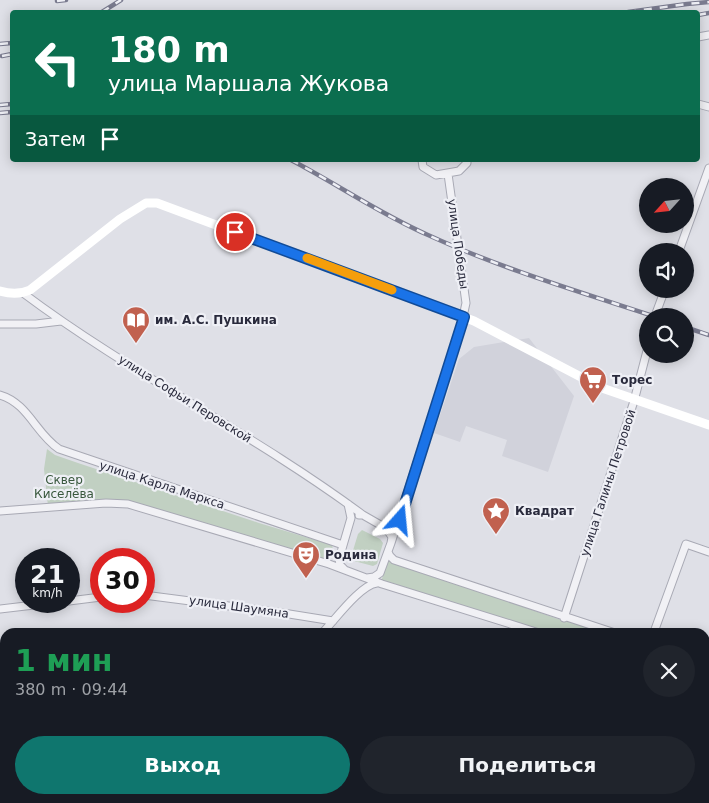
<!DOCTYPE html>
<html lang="ru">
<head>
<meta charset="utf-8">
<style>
	:root { --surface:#171b24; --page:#20242c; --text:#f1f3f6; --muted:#9ea1a6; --accent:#0f766e }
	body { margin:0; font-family:"DejaVu Sans",sans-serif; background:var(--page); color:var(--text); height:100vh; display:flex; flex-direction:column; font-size:19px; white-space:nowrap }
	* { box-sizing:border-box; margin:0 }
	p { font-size:16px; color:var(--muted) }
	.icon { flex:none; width:28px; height:28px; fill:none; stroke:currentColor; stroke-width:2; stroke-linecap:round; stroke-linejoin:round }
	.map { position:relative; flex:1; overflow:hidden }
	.side { position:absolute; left:0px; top:628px; width:710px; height:176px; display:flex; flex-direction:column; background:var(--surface); border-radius:15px 15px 0 0; box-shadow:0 2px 12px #0003 }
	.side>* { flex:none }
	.top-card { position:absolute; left:10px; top:10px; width:690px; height:152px; border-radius:5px; box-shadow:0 2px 12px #0003; background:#0b6e4f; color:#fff; overflow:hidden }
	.needle { width:32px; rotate:243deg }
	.buttons { position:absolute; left:639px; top:178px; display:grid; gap:10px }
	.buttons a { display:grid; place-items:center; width:55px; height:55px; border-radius:50%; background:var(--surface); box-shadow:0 2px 12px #0003; font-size:25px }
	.speed { position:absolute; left:15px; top:548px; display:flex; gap:10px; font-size:25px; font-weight:700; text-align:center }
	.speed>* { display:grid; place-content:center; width:65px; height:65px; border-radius:50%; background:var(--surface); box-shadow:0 2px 12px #0003; line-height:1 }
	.speed small { font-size:12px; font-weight:400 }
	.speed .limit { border:8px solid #d22; background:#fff; color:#111 }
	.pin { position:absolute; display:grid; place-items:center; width:42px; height:42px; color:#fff; margin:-21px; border:2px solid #fff; border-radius:50%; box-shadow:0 1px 5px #0007 }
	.me { position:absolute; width:55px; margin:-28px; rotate:18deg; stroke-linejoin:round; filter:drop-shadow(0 0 4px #0008) }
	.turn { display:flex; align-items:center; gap:18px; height:105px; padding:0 15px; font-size:22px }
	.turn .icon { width:65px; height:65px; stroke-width:2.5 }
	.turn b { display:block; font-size:35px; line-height:42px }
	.then { display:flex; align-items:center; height:48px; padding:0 15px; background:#0003; gap:10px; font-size:19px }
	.round { display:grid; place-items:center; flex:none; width:52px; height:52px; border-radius:26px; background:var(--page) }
	.headline { display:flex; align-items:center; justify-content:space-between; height:85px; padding:0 15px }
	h1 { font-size:30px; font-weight:800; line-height:38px; color:#1e9e55 }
	.cta { display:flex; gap:10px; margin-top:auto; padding:10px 15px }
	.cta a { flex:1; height:58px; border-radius:30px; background:var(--accent); color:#fff; font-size:20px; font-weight:800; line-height:58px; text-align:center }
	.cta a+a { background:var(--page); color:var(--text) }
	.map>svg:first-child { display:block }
</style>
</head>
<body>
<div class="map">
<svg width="709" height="803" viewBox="0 0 709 803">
	<rect width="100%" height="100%" fill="#dfe0e7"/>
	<path fill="#d1d2db" d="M529,338L574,396L548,472L502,456L507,440L466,426L460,442L434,433L459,359L474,347Z"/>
	<path fill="#c1d0c2" d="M47,449L55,455L78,463L259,523L332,545L333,550L331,558L325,561L129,503L48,506L44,469Z
		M362,530L380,539L383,543L377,564L373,566L354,561L351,557L358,534Z
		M389,560L555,618L603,632H545L381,581Z"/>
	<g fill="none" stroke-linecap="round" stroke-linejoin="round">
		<g stroke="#a8a9b4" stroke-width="9">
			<path id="street" d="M698,37L709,35
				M698,104L709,107
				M422,160L423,167L436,175L459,171L467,163V160
				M679,251L709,168
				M23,293C131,374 254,434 363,515
				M655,316L665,289
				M0,324H36L61,321
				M0,395C28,403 36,434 59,449L343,545
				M0,511L106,503L128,504L329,564L382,584L536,632
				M359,515H363L391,531
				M391,543L460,330L466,303L448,174
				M388,552L390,556L394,560L612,632
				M344,569L340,565L339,559L351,518L348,504
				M367,578L374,577L380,573L391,543L392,537L388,531
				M144,595L283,613L333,621
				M69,601L101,597
				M0,609L68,601
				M564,618L634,401L648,347
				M323,632C335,620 360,585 377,583
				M654,632L686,544L709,552
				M705,663L709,664
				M705,692L709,694
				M0,716L5,715
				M205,799V803
				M340,799V803
				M480,799V803
				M602,799L607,803
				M452,803L458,799"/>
		</g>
		<use href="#street" stroke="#f1f1f5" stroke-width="7"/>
		<path stroke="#fff" stroke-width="9" d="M0,291C10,294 21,294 30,290L120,219L146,203H157L474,321L602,388L709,425"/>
		<g stroke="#7a7b8f" stroke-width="4.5">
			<path id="rail" d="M57,1L66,0
				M102,12L121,0
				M628,12L687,4L709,2
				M698,15L709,13
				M0,44L12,43
				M2,56L12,54
				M0,105L12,104
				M0,113L12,112
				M291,160C337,184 380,214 428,235C500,268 577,291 653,316
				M685,327L709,335"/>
		</g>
		<use href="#rail" stroke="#eeeff5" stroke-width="2.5" stroke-dasharray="8" stroke-linecap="butt"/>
	</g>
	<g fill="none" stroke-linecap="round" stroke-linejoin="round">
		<g stroke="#114b97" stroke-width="12">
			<path id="route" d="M235,232L464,317L400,520"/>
		</g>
		<use href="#route" stroke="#1a73e8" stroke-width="9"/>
		<path stroke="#f59e0b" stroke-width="9" d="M307,258L392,290"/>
	</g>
	<defs>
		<g id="library-pin" transform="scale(1.4375)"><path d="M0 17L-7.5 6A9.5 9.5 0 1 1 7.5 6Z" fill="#c1614f" stroke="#eeeff5"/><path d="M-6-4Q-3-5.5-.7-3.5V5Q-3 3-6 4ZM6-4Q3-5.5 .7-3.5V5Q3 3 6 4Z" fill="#fff"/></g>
		<g id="supermarket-pin" transform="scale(1.4375)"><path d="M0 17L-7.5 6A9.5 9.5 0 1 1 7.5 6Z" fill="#c1614f" stroke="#eeeff5"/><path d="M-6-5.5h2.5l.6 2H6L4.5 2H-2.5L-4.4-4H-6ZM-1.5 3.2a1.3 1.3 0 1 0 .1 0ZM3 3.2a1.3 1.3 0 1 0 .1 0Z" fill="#fff"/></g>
		<g id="sight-pin" transform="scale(1.4375)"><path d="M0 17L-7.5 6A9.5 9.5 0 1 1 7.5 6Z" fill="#c1614f" stroke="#eeeff5"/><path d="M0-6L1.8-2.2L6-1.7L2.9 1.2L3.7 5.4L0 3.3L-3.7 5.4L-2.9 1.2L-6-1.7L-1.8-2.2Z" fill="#fff"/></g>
		<g id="theatre-pin" transform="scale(1.4375)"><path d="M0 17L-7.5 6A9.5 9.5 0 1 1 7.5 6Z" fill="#c1614f" stroke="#eeeff5"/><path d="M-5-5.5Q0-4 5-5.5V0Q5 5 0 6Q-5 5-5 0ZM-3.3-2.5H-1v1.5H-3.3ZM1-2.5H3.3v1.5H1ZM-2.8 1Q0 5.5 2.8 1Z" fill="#fff"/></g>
	</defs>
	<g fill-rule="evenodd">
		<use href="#library-pin" x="136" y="320"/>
		<use href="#supermarket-pin" x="593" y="380"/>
		<use href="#sight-pin" x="496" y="511"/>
		<use href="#theatre-pin" x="306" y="555"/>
	</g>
	<g text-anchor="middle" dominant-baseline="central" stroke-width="4.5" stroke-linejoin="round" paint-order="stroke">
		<g font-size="12" fill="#292a3c" stroke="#eeeff5">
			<text transform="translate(458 244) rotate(82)">улица Победы</text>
			<text transform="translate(185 399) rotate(32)">улица Софьи Перовской</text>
			<text transform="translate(608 483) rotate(-72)">улица Галины Петровой</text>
			<text transform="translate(162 485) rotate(18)">улица Карла Маркса</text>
			<text transform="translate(239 607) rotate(8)">улица Шаумяна</text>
		</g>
		<g font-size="12" font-weight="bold" fill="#292a3c" stroke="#eeeff5" text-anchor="start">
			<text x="155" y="320">им. А.С. Пушкина</text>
			<text x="612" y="380">Торес</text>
			<text x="515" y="511">Квадрат</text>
			<text x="325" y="555">Родина</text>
		</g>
		<g font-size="12" fill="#38573c" stroke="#eeeff5">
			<text x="64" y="480">Сквер<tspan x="64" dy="14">Киселёва</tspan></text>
		</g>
	</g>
</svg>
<div class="buttons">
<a><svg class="needle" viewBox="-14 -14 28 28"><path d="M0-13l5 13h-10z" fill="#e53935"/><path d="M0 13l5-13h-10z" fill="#9ea1a6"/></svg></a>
<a><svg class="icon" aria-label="sound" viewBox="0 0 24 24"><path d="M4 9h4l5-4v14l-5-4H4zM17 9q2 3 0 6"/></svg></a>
<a><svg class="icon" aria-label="search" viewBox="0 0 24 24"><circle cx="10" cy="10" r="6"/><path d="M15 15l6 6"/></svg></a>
</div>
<div class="speed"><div>21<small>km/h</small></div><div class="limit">30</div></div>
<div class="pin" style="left:235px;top:232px;background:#d93025"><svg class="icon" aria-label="arrive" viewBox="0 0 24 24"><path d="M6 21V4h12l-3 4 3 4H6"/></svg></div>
<svg class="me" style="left:400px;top:520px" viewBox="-20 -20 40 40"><path d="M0-17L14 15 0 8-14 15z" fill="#1a73e8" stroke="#fff" stroke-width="4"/></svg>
<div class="top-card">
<div class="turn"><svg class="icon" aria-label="left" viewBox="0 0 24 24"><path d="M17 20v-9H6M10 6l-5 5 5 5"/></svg><div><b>180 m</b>улица Маршала Жукова</div></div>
<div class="then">Затем<svg class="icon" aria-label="arrive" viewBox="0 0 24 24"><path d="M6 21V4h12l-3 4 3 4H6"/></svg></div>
</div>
<section class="side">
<div class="headline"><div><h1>1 мин</h1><p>380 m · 09:44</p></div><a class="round"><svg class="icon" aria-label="close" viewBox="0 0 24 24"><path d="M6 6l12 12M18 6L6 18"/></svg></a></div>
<div class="cta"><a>Выход</a><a>Поделиться</a></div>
</section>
</div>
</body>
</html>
